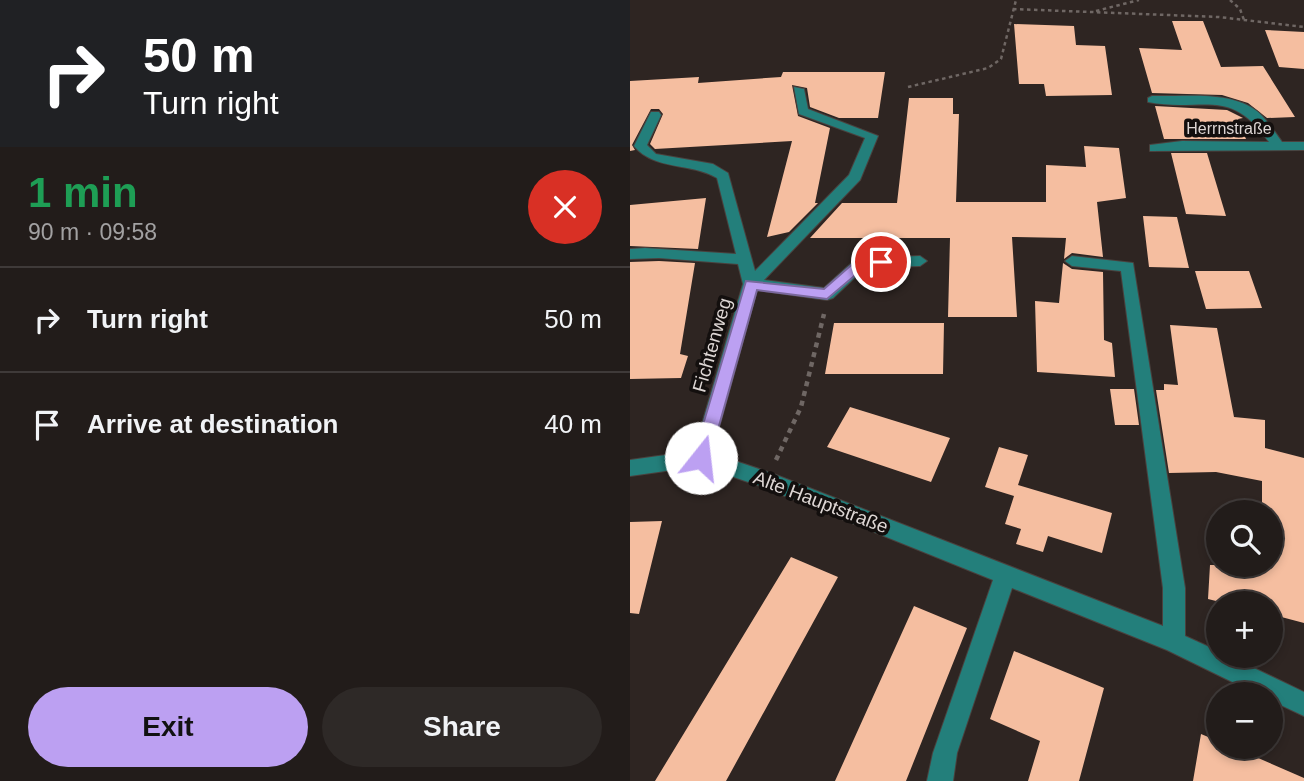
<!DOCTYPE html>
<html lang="en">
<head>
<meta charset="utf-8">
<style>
	:root { --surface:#221c1a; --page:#2e2927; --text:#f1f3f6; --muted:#a2a1a2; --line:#3f3a39; --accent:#bca0f2 }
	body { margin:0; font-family:Helvetica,sans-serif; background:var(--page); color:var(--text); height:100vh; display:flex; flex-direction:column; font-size:26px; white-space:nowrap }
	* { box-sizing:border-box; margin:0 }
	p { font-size:23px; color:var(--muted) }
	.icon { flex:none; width:38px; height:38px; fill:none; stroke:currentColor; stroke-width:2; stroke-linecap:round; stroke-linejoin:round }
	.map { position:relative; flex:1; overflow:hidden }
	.side { display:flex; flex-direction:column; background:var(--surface); width:630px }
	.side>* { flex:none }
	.banner { background:#202124; color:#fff; overflow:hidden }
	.controls { position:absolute; left:576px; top:500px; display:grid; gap:14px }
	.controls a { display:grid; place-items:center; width:77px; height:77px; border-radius:50%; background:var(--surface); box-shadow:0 4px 10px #0003,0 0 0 2px var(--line); font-size:35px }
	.pin { position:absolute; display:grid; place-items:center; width:60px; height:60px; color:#fff; margin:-30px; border:4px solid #fff; border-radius:50%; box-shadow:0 2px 7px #0007 }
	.me { position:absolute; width:77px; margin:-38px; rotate:16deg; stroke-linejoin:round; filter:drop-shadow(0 0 5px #0008) }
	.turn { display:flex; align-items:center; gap:24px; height:147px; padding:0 28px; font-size:32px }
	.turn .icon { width:91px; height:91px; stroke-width:2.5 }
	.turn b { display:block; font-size:49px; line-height:60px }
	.round { display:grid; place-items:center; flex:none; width:74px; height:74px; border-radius:37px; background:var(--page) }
	.headline { display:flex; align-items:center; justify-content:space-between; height:119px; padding:0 28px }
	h1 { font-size:42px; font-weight:700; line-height:52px; color:#1e9e55 }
	.cta { display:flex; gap:14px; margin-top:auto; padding:14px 28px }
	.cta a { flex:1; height:80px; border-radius:42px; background:var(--accent); color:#111; font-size:28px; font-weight:700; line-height:80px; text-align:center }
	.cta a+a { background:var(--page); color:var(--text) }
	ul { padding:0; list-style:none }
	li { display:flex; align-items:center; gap:21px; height:105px; padding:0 28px; border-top:2px solid var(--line) }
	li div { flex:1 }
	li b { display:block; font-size:26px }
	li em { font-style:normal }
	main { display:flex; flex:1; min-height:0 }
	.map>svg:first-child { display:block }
</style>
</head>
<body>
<main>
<section class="side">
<div class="banner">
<div class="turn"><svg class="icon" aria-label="right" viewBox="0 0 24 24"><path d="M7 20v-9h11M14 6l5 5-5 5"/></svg><div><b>50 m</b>Turn right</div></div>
</div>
<div class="headline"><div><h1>1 min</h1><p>90 m · 09:58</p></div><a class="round" style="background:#d93025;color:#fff"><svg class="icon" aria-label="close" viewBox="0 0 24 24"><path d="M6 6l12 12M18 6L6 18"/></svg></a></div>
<ul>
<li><svg class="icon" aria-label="right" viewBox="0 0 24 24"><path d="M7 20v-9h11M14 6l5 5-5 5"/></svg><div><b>Turn right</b></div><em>50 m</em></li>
<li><svg class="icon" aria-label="arrive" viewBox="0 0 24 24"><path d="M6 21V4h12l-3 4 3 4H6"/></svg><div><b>Arrive at destination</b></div><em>40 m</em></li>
</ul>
<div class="cta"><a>Exit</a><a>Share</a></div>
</section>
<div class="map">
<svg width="674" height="781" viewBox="0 0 674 781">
	<rect width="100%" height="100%" fill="#2e2522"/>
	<path fill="#f5bea0" d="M542,21H573L591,67L633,66L665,117L637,118L618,103L592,95L522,93L509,48L552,50Z
		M384,24L444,26L446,45L475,46L482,95L416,96L414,84H389Z
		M635,30L674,32V69L649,67Z
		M153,72H255L248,118H209L180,107L177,88L162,85L168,116L200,128L185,203H188L159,232L137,237L162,141L25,149L20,144L33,114L29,109H21L2,145L5,150L0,151V81L69,77L68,83L151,77Z
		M279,98H323V114H329L326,202H416V165L456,167L454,146L489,148L496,198L467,202L473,257L442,253L434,259L436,238L382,237L387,317H318L320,238H180L212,203H267Z
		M525,106L597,110L613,118L608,119L616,139H534Z
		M541,153H577L596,216L556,214Z
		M76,198L68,249L0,246V205Z
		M513,216L547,217L559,268L519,267Z
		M29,261L65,263L50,354L58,356L51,378L0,379V262Z
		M433,263L442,269L473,272L474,340L482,343L485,377L407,372L405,301L429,303Z
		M565,271H619L632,308L576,309Z
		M204,323H314L313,374H195Z
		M540,325L587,328L604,417L635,420V448L674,458V623L640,614V604H598L578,599L580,565H640V513H632V481L586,472L539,473L526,390H534V384L548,385Z
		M480,389H504L509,425H485Z
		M220,407L320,438L301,482L197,447Z
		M369,447L398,455L388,485L482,513L472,553L418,536L413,552L386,544L391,529L375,524L384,496L355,487Z
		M32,521L9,614L0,613V522Z
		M161,557L208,577L96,781H25Z
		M284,606L337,628L276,781H205Z
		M384,651L474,688L449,781H398L410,741L360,719Z
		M571,734L588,741V747H603L674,778V781H563Z"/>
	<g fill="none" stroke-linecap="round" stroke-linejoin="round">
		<g stroke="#4a413e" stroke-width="2">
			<path id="minor" d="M164,87L174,89L178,109L248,136L230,180L134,280L194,288L226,259L231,258L290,256L297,261L290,266L235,268L203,298L197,300L127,290L82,453L141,473L533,626V588L491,271L442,266L435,261L442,256L503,263L555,588V636L588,651V656H599L674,692V716L640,700V695H629L537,650L382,588L327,753L323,781H297L303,753L363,580L130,486L71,466L0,476V460L64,451L113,284L108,264L29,258L0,259V249L15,248L106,254L87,178C60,162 25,171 4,146L21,112H29L31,115L17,145L26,154L83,164L98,173L125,271L219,175L235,138L169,114Z
				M522,96C555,97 601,90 628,112C638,121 645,132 652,142H674V150L520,151V145L552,141L639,142C599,85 573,113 518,102V98Z"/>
		</g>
		<path stroke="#6f6764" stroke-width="2.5" stroke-dasharray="3.5 3.5" stroke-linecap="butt" d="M600,0L610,9L614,20
			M383,9L589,17L674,27
			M466,11L509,0
			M278,87L358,68L371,59L386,0"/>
		<path stroke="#6f6764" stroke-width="4.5" stroke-dasharray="5 5" stroke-linecap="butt" d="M146,460L171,407L194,314"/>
		<use href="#minor" fill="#237f7b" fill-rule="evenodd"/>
	</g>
	<path fill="#bca0f2" stroke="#7a689d" stroke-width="2" d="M251,257L258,262L256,265L235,267L197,299L127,290L80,458L77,463L71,465L65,463L63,458L116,281L194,289L227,260Z"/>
	<g text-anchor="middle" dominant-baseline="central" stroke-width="7" stroke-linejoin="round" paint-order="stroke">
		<g font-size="16" fill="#ddd6d4" stroke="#130f0e">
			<text x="599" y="128">Herrnstraße</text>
		</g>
		<g font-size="19" fill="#ddd6d4" stroke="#130f0e">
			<text transform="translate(82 345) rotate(-74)">Fichtenweg</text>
			<text transform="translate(191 502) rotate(21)">Alte Hauptstraße</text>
		</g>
	</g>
</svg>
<div class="controls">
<a><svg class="icon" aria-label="search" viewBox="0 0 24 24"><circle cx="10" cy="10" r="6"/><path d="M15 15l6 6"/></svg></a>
<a>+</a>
<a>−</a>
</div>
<div class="pin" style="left:251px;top:262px;background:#d93025"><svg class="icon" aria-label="arrive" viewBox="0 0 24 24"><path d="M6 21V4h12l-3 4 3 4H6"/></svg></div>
<svg class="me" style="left:71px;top:458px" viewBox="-20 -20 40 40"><circle r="19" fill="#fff"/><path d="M0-13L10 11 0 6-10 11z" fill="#bca0f2"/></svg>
</div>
</main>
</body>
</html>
